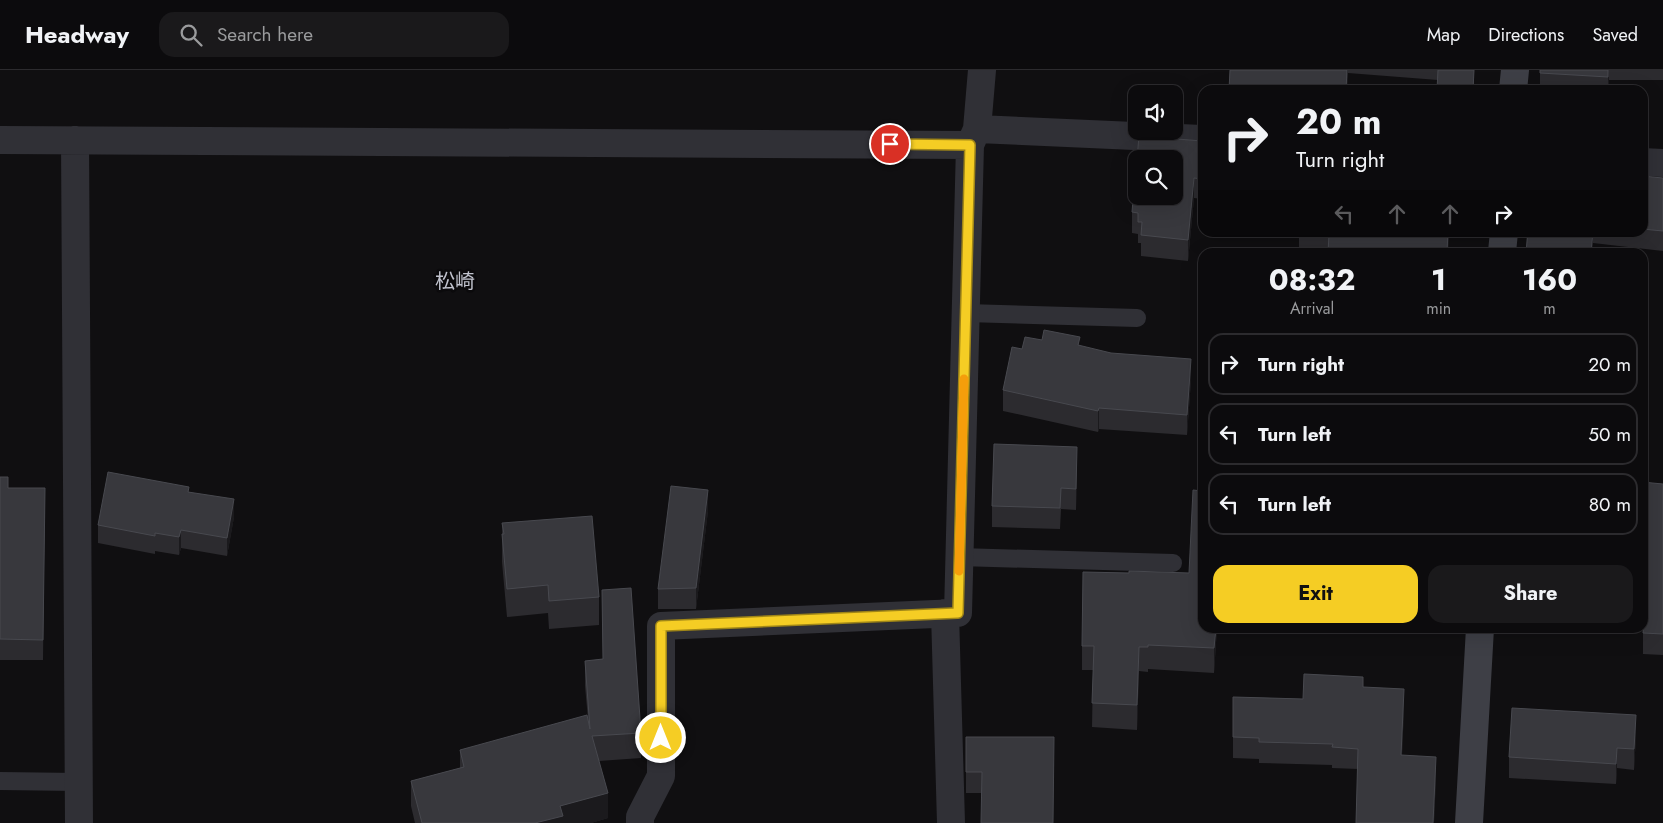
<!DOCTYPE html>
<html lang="en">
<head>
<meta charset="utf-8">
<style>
	:root { --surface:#0c0b0d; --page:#1a191b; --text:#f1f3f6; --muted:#9a9b9d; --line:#2c2b2e; --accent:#f5cd24 }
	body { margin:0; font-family:Jost,"Noto Sans JP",sans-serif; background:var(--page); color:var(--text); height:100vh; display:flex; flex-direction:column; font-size:19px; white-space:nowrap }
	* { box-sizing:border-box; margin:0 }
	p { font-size:16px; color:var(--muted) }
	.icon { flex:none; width:28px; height:28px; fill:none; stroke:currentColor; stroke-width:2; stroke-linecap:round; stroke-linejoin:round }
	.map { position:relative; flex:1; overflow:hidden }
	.details { position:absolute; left:1198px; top:178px; width:450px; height:385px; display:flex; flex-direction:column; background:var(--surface); border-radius:15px; box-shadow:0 5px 20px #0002,0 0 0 1px var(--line) }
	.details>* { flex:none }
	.hud { position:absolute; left:1198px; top:15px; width:450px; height:152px; border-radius:15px; box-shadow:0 5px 20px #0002,0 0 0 1px var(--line); background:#0c0b0d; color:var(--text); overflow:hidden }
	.controls { position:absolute; left:1128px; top:15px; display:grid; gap:10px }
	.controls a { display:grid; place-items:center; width:55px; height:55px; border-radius:10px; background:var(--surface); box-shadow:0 5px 20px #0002,0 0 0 1px var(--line); font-size:25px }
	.pin { position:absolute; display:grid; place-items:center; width:42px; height:42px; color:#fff; margin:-21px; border:2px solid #fff; border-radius:50%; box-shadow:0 1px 5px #0007 }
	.me { position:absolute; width:55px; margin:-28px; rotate:0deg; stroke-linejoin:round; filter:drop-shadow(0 0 4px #0008) }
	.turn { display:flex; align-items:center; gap:18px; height:105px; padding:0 15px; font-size:22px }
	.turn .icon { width:65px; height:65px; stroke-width:2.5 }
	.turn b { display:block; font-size:35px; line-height:42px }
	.lanes { display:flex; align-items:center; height:48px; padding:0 15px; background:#0003; justify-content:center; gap:25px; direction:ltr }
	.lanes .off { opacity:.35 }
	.eta { display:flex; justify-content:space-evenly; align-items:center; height:85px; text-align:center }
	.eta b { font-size:30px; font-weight:700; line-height:35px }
	.primary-button { display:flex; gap:10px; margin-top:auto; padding:10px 15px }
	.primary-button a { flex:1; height:58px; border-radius:15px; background:var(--accent); color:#111; font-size:20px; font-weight:700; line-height:58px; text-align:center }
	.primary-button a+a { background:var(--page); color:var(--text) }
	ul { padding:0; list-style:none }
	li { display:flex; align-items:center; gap:15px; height:62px; margin:0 10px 8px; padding:0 5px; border:2px solid var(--line); border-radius:15px }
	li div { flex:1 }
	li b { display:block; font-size:19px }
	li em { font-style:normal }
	header { display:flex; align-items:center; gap:30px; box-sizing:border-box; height:70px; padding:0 25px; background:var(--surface); border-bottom:1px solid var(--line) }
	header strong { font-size:24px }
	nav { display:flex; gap:28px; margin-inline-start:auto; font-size:18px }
	.search { width:350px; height:45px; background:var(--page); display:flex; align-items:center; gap:12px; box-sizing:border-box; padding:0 18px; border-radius:15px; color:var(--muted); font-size:19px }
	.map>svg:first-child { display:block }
</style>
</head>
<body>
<header>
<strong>Headway</strong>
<div class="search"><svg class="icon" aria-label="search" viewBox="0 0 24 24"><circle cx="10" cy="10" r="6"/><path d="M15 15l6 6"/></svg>Search here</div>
<nav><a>Map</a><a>Directions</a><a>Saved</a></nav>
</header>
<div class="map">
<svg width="1663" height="753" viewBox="0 0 1663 753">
	<rect width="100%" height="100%" fill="#100f11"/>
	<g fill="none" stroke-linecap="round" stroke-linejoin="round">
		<path stroke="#303036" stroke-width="18" d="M966,243L1137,248
			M959,487L1173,493
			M0,711L78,712"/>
		<path stroke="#303036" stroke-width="28" d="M977,59L1202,69
			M0,70L970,75
			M75,70L79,753
			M1642,92L1663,93
			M945,543L951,753
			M640,753V747L661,706V556L958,543L970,75L977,59L982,0"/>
		<path stroke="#3e3f46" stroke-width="28" d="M1513,20L1515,0
			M1502,182L1504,162
			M1469,753L1480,558"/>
	</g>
	<path fill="#2c2b2f" d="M1230,0H1474V20H1437L1438,10L1348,3L1347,20H1229Z
		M1540,0H1663V10H1609L1608,20H1540Z
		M1202,71V129L1194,128L1188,191L1141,186V173H1138V164L1132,163V142Z
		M1642,106L1663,108V181L1593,173V182H1526L1527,162H1642Z
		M1299,162H1449L1448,182H1299Z
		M1202,253V330H1200V309Z
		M1080,276L1191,310L1187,365L1099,359L1098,362L1003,341V320L1022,279Z
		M1077,398L1076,440L1061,439L1060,459L992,457V436Z
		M0,407L8,418H45L43,590H0Z
		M1642,412L1663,414V585L1643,584V563L1646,506H1642Z
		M189,422L234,447L227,486L181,478L179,485L155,481V484L98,473V455Z
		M708,441L696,539H658V519Z
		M502,453L599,527V555L549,559L548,543L507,547L502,492Z
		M602,520L641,663V688L599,691L608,748L591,753H415L411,736V711L460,698V680L588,649L585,616V591L603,589Z
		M1202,558H1217L1214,603L1148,599V602L1139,601L1137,660L1092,657L1093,600H1082V576Z
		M1363,617L1404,640L1402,686L1436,708L1434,753H1356L1358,699L1332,698V695L1259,693V689L1233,688V627L1303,629Z
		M1636,666L1634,700L1617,698L1616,714L1509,708V687Z
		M966,667L1053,753L981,723H966Z"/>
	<path fill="#1b1a1d" d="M1347,0H1348L1347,20H1346Z
		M1608,0L1609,10L1608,20Z
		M1194,108V128L1188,191V170Z
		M1448,162H1449L1448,182H1447Z
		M1593,162V182H1591Z
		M1191,289V310L1187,365V345Z
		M1099,338V359L1098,362V341Z
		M1077,377V398L1076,440V419Z
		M708,420V441L696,539V518Z
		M234,429V447L227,486V468Z
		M181,460V478L179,485V467Z
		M1216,558H1217L1214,603V578Z
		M1139,577V601L1137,660V635Z
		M1404,619V640L1401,706V685Z
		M1636,645V666L1634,700V679Z
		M1617,678V698L1616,714V694Z
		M1436,687V708L1434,753H1433Z
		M608,723V748L591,753H535L560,736Z"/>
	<path fill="#38383d" stroke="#48494f" d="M1230,0H1347L1346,20H1229Z
		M1438,0H1474L1473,20H1437Z
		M1540,0H1608V7L1540,3Z
		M1139,66L1202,71V109L1194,108L1188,170L1141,165L1142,152H1138V143L1132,142L1136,94V126H1174V89H1137Z
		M1642,106L1663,108V161L1642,159Z
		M1299,162H1448L1447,182H1328L1329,165Z
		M1528,162H1593L1591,182H1526Z
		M1202,253V310L1200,309Z
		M1044,260L1080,267L1078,275L1111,283L1191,289L1187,345L1099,338L1098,341L1003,320L1012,277L1022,279L1025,267L1042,270Z
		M994,374L1077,377L1076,419L1061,418L1060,438L992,436Z
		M108,402L189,417L188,422L234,429L227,468L181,460L179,467L155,463V466L98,455Z
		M0,407H8V418H45L43,570L0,569Z
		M1642,412L1663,414V564L1643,563L1648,485H1642Z
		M671,416L708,420L696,518L658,519Z
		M1193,420L1202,421V558H1216L1214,578L1148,575V577H1139L1137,635L1092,633L1094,576H1082L1083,502L1129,503V501L1189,503Z
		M592,446L599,527L549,531L548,515L507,519L502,464H504L502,453Z
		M631,518L641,663L592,666L608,723L560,736L563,746L535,753H422L411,711L464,697L460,680L587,645L590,659L585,591L603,589L602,520Z
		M1304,604L1363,607V617L1404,619L1401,685L1436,687L1433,753H1356L1358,679L1332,677L1333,674L1259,672V668L1233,667V627L1303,629Z
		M1512,638L1636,645L1634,679L1617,678L1616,694L1509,687Z
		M966,667H1054L1053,753H981L982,702H966Z"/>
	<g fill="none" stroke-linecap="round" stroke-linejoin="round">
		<g stroke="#9f8517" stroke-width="12">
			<path id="route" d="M661,668V556L958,543L970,75L890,74"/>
		</g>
		<use href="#route" stroke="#f5cd24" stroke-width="9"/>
		<path stroke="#f59e0b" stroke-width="9" d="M959,501L964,309"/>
	</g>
	<g text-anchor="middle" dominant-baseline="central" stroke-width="5" stroke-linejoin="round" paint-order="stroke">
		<g font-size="20" fill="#c1c3ce" stroke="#0b0a0c">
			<text x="455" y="211">松崎</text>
		</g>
	</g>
</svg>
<div class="controls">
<a><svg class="icon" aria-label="sound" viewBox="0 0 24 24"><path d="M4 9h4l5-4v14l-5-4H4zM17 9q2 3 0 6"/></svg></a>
<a><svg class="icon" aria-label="search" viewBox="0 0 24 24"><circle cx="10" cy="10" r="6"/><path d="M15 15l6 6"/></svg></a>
</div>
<div class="pin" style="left:890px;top:74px;background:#d93025"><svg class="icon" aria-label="arrive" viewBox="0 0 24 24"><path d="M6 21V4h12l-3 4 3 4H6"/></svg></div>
<svg class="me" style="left:661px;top:668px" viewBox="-20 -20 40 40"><circle r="17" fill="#f5cd24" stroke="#fff" stroke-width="3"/><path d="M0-11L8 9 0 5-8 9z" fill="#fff"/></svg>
<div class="hud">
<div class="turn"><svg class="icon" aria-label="right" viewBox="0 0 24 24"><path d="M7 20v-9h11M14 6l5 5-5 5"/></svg><div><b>20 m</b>Turn right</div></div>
<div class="lanes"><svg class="icon off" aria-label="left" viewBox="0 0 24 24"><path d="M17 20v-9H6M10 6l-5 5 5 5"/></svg><svg class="icon off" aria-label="ahead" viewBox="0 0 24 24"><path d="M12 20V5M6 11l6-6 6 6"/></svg><svg class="icon off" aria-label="ahead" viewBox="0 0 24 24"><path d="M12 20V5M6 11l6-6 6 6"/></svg><svg class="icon" aria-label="right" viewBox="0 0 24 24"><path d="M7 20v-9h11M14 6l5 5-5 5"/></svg></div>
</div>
<section class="details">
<div class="eta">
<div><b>08:32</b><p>Arrival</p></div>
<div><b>1</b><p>min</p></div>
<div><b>160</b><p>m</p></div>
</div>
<ul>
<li><svg class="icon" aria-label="right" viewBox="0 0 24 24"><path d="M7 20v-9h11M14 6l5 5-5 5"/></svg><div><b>Turn right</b></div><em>20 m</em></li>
<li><svg class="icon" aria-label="left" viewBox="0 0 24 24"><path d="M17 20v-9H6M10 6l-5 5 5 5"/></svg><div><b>Turn left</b></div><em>50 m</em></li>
<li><svg class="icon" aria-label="left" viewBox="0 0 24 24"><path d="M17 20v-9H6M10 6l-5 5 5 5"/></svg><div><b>Turn left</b></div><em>80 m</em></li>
</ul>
<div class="primary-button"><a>Exit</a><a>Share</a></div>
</section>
</div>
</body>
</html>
